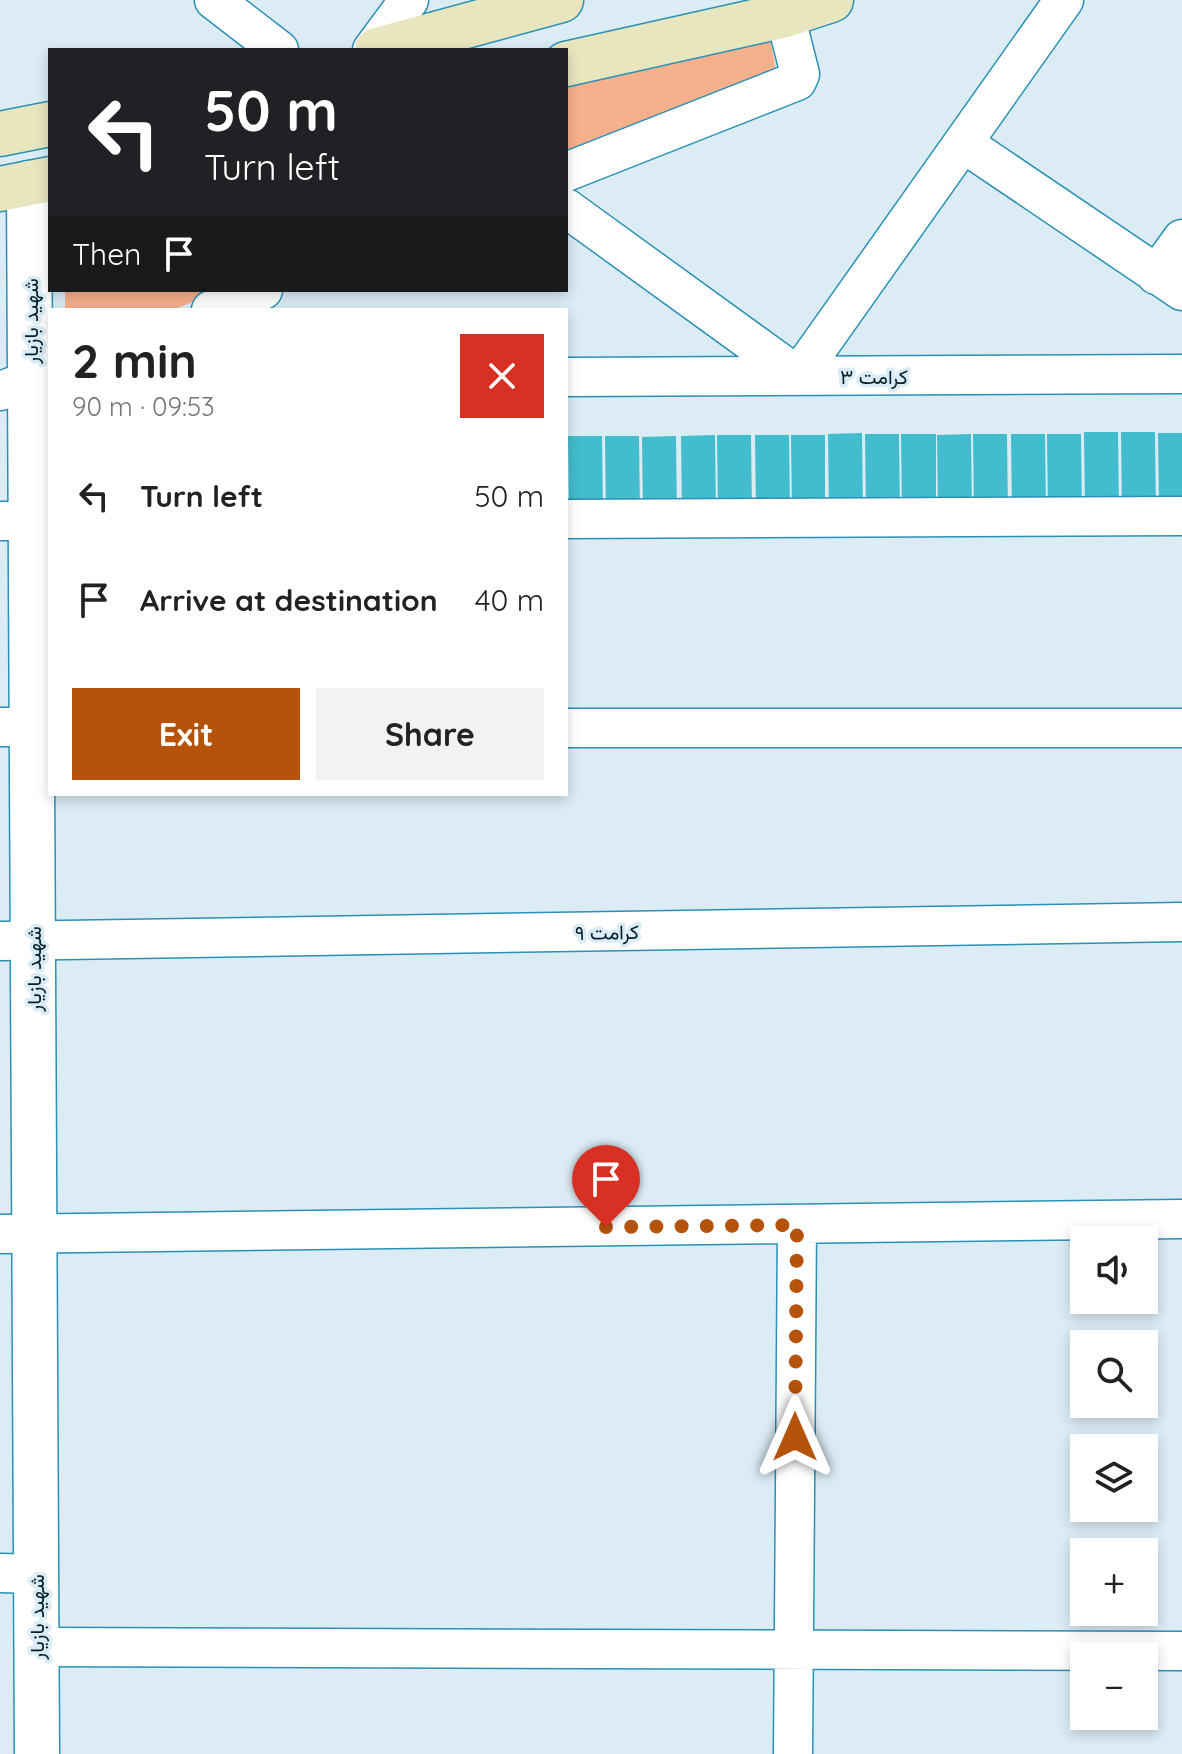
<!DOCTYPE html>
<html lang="en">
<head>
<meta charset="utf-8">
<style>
	:root { --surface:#fff; --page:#f2f2f2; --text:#222; --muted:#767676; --accent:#b45309 }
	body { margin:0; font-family:Quicksand,Vazirmatn,sans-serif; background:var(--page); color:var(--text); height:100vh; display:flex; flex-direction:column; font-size:30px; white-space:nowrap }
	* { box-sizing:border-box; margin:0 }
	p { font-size:26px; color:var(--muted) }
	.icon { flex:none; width:44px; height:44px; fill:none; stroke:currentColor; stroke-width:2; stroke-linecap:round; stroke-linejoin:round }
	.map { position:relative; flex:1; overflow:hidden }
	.sheet { position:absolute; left:48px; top:308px; width:520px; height:488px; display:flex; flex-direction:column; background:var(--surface); border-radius:0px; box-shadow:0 4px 12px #0003 }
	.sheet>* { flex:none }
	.banner { position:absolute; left:48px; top:48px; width:520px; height:244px; border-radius:0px; box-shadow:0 4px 12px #0003; background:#202124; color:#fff; overflow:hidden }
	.buttons { position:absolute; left:1070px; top:1226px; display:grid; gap:16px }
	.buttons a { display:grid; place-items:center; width:88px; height:88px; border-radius:0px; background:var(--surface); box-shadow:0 4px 12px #0003; font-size:40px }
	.pin { position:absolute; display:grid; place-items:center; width:68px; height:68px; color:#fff; margin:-82px -34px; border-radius:50% 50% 50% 0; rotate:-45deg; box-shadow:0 0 8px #0007 }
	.pin .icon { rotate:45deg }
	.me { position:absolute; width:88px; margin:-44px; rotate:0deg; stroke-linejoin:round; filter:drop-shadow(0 0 6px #0008) }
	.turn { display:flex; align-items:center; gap:28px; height:168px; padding:0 24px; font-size:36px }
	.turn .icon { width:104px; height:104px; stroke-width:2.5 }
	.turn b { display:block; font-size:56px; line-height:68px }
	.then { display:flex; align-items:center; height:76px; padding:0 24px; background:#0003; gap:16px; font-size:30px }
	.round { display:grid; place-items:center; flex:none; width:84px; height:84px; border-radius:0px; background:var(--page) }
	.summary { display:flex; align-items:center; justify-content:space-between; height:136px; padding:0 24px }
	h1 { font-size:48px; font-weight:800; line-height:60px }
	.cta { display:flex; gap:16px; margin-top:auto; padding:16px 24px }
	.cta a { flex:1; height:92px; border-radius:0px; background:var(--accent); color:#fff; font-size:32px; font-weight:800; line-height:92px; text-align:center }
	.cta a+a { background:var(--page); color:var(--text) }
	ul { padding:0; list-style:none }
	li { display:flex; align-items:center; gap:24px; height:104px; padding:0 24px }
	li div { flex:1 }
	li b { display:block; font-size:30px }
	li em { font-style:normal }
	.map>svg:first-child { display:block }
</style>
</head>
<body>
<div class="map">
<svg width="1182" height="1754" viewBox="0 0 1182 1754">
	<rect width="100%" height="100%" fill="#dbecf5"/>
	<path fill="#f6b08c" d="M769,34L777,74L566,156V85Z
		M65,290H223L172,310H65Z"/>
	<path fill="#43bccd" d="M1084,432H1118L1119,513H1085Z
		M1121,432H1155L1156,512L1122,513Z
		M862,433L863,514H829L828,434Z
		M1158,433H1182V513H1159Z
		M865,434H899L900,514H866Z
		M901,434H936V514L902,515Z
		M971,434L972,514L938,515L937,435Z
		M973,434H1007L1008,514H974Z
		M1011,434H1045L1046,514H1012Z
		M1047,434H1081L1082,514H1048Z
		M715,435L716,516H682L681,436Z
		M717,435H751L752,515H718Z
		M755,435H789L790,515H756Z
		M791,435H825V515H792Z
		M568,436H602L603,516H569Z
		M605,436H639L640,516H606Z
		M676,436L677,517H643L642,437Z"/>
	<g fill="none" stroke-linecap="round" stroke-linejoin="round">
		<g stroke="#2990b6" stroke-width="41">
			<path id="minor" d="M214,0L279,50
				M372,50L409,0
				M963,143L1182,291
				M566,172L797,81L800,74L785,15
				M566,208L798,376L1064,0
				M1156,275L1182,239
				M211,310L263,290
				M566,377L1182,374
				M0,391L50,373
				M566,519L1182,516
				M0,521H50
				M0,727H50
				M566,728H1182
				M0,941L1182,922
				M0,1234L1182,1219
				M0,1573L36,1574
				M36,1647L1182,1651
				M793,1754L797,1225"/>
		</g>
		<g stroke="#2990b6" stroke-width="47">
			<path id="tertiary" d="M29,183L37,1754"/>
		</g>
		<g stroke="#2990b6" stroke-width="47">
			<path id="secondary" d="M377,50L561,0
				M566,64L785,15L831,0
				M0,134L50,124
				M0,189L50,179"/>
		</g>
		<use href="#minor" stroke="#fff" stroke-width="38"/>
		<use href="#tertiary" stroke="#fff" stroke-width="44"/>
		<use href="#secondary" stroke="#e7e6be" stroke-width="44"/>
	</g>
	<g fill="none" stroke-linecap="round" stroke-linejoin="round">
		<path stroke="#b45309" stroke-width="14" stroke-dasharray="0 25.2" d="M606,1227L797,1225L795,1437"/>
	</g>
	<g text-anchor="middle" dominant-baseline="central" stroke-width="7" stroke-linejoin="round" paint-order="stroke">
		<g font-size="20" fill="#01202c" stroke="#dbecf5">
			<text transform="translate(30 321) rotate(-90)">شهید بازیار</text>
			<text x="874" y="376">کرامت ۳</text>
			<text transform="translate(607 932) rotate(-1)">کرامت ۹</text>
			<text transform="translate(33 969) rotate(-90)">شهید بازیار</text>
			<text transform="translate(36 1617) rotate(-90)">شهید بازیار</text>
		</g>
	</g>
</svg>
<div class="buttons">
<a><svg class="icon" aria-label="sound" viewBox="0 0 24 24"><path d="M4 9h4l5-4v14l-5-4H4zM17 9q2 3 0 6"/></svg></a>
<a><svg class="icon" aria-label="search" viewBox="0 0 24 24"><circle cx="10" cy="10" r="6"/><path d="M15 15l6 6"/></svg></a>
<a><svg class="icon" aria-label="layers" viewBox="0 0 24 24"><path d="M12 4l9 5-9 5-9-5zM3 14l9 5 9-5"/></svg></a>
<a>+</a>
<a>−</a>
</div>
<div class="pin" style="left:606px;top:1227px;background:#d93025"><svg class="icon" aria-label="arrive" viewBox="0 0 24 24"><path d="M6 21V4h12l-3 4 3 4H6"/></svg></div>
<svg class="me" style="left:795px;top:1437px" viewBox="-20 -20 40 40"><path d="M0-17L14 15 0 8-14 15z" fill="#b45309" stroke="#fff" stroke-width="4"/></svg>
<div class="banner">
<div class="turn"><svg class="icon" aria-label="left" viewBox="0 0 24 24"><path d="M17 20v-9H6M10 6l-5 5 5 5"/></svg><div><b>50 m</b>Turn left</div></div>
<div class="then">Then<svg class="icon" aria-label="arrive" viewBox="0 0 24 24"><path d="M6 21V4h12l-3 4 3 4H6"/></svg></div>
</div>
<section class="sheet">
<div class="summary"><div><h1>2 min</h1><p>90 m · 09:53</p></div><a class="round" style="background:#d93025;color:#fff"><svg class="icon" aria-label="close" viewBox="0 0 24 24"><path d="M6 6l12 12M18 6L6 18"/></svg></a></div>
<ul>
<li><svg class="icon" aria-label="left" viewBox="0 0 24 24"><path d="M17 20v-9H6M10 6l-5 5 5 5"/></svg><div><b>Turn left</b></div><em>50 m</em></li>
<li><svg class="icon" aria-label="arrive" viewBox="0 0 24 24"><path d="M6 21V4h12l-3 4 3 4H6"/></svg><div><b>Arrive at destination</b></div><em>40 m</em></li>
</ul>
<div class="cta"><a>Exit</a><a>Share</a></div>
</section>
</div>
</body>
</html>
